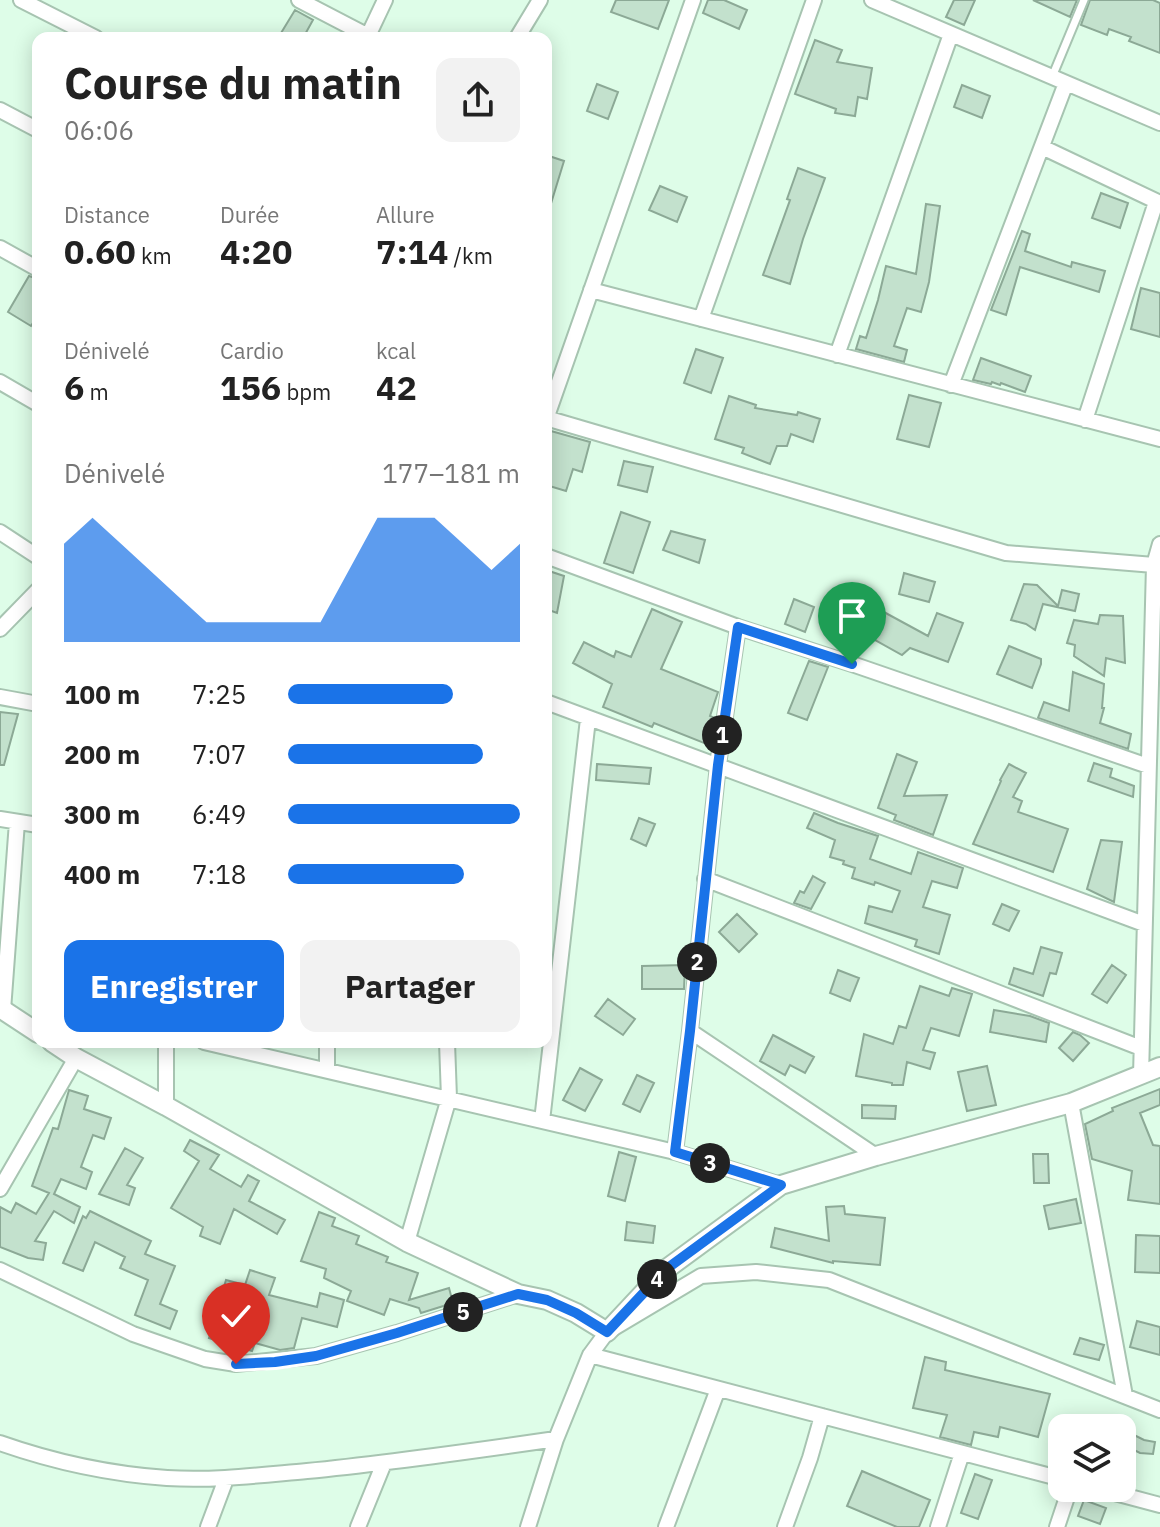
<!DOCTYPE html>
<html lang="fr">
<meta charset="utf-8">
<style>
:root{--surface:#fff;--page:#f2f2f2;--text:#222;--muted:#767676;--accent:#1a73e8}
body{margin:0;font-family:"IBM Plex Sans",sans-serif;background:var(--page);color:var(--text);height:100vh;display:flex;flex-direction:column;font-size:30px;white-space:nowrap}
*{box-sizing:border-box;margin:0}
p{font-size:26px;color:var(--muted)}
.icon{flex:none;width:44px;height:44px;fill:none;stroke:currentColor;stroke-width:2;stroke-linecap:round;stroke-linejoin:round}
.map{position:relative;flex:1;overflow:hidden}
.drawer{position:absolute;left:32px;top:32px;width:520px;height:1016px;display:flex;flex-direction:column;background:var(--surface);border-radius:16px;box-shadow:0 4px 20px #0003}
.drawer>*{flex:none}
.tools{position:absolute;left:1048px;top:1414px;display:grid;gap:16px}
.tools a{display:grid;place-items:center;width:88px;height:88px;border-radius:16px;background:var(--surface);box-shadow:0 4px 20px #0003;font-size:40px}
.pin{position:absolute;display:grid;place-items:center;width:68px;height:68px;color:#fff;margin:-82px -34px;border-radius:50% 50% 50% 0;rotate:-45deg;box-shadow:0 0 8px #0007}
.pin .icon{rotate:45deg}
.km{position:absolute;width:40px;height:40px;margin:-20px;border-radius:50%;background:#222;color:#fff;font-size:22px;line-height:40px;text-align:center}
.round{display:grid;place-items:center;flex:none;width:84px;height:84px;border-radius:16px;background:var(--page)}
.summary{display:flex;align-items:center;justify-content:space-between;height:136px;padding:0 32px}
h1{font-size:44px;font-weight:700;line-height:60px}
.metrics{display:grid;grid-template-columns:repeat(3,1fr);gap:12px;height:136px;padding:8px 32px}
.metrics div{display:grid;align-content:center}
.metrics b{font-size:34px;font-weight:700}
.metrics small{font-size:22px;font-weight:400}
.metrics p{font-size:22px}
.chart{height:224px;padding:16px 32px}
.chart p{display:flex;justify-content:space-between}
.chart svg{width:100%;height:144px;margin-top:8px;fill:var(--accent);opacity:.7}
.primary-button{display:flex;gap:16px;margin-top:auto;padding:16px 32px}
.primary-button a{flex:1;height:92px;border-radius:16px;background:var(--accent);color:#fff;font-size:32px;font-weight:700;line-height:92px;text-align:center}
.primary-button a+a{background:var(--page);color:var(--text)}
ul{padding:0 32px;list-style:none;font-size:26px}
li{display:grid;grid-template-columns:128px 96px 1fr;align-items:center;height:60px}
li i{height:20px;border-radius:10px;background:var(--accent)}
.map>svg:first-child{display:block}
.building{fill:#c3e1cd;stroke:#8ca996;stroke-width:2}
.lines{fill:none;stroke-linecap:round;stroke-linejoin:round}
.service-casing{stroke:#a7c4b1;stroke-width:11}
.minor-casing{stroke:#a7c4b1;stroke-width:18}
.tertiary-casing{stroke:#a7c4b1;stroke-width:22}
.service{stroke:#fff;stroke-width:7}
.minor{stroke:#fff;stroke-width:14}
.tertiary{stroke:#fff;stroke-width:18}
.route-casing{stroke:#fff;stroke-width:16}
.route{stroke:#1a73e8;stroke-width:10}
</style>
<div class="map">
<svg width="1160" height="1527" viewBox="0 0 1160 1527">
<rect width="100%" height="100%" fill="#defde8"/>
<path class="building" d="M616,0h53l-11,29 -47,-17z
M708,0h16l23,10 -8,19 -36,-16z
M954,0h21l-11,25 -18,-8z
M1033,0h44l-7,17z
M1090,0h63l7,3v50l-31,-12 2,-4 -22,-8 -2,6 -26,-10z
M295,10l18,10 -10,18h-25z
M815,40l27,10 -5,12 35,6 -5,31 -9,-2 -3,19 -20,-3 1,-4 -41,-15z
M597,84l21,8 -10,27 -21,-8z
M962,85l28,11 -8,22 -28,-11z
M546,155l18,6 -15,49h-3z
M798,168l27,10 -22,61 -13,45 -27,-9 27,-75 -3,-1z
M660,186l27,11 -10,25 -28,-12z
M1101,193l27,10 -8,25 -28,-10z
M926,204l14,2 -11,76 -8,30 -14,-4 -13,38 13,4 -3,12 -48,-13 4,-13 6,2 12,-38 8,-34 30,8z
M1022,231l8,3 -5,17 46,16 1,-5 33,9 -6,21 -79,-25 -14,48 -15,-5z
M29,276l9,3v36l-7,11 -23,-14z
M1141,288l19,5v44l-29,-8z
M696,349l27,9 -12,35 -27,-10z
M981,358l50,18 -6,16 -24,-9 -1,2 -8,-3 -1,2 -18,-4z
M909,395l32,8 -12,44 -32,-8z
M729,396l27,9 -1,3 42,7 1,-3 22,7 -7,23 -22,-8 -4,12h-10l-7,18 -28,-11 2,-5 -29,-9z
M551,431l39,11 -8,30 -9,-3 -7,22 -20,-6v-39z
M624,461l29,6 -6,25 -29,-7z
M621,512l29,10 -17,51 -29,-10z
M671,531l34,9 -6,23 -36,-13z
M546,570l18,6 -7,37 -11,-4z
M904,573l31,9 -6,20 -30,-8z
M1024,584l13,1 21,21 4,-16 17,4 -4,17 -32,-7 -8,26 -9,-6 -15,-4z
M794,599l20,8 -9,25 -20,-8z
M652,609l30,13 -21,47 57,23 -8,24 5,2 -6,27 -55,-22 -2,4 -49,-20 9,-23 -39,-21 11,-21 30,15 2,-6 15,6z
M882,611l46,25 9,-23 26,10 -15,39 -38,-14 -8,7 -34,-19z
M1100,615l23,1 2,47 -19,-5 -2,18 -30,-20 1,-11 -8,-2 7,-23 24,4z
M1009,646l32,13v5l-9,24 -35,-14z
M809,661l19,6 -21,53 -19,-7z
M1073,672l31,12 -2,24h2l-4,15 31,11 -3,15 -90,-31 6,-16 25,9z
M0,712l18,2 -14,51h-4z
M897,754l20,8 -13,34 43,-1 -14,40 -39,-15 2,-5 -18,-7z
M1094,763l18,6 -2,8 24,9 -1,11 -45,-16z
M597,764l54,4 -2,16 -53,-4z
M1009,764l17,9 -13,24 9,4 -4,11 50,17 -15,43 -80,-28 28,-63 -1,-1z
M814,813l24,10 40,13 -8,23 41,15 7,-22 45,16 -6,20 -25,-7 -9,26 27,8 -11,39 -24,-8 2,-6 -52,-17 4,-17 23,6 8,-21 -25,-9 -1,3 -22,-7 3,-10 -12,-4 1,-3 -14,-4 5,-17 -28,-12z
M639,818l16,6 -9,22 -15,-7z
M1101,840l21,2 -8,60 -27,-13z
M813,876l12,7 -14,26 -17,-6 6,-12 4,2z
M1002,904l17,7 -10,20 -16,-7z
M737,914l20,20 -18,18 -20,-20z
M1041,947l21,6 -6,21 -6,-1 -7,23 -34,-12 5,-16 19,6z
M685,965l-1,24h-42v-23z
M1112,965l14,10 -19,28 -15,-9z
M838,970l21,8 -9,23 -20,-8z
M920,986l29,10 3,-8 20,6 -13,42 -28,-8 -8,22 12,3 -5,16 -23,-7 -4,23h-11v-2l-36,-7 8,-42 29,10 6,-18 7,2z
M608,999l27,20 -12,16 -28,-19z
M994,1010l36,6 19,7 -3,19 -56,-10z
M1073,1032l7,3 9,8 -16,18 -14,-13z
M773,1035l41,22 -9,16 -15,-8 -5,10 -25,-14z
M987,1066l9,39 -29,6 -9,-39z
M580,1068l22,12 -17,31 -22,-11z
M637,1075l17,8 -14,29 -17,-8z
M1160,1089v16l-20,8 13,32 7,1v58l-32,-4 4,-29 -40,-12 -7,-35 28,-13 -1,-3z
M69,1090l19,6 -4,13 27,9 -7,21 -11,-4 -12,32 11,5 -6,17 -25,-10 -7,15 26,13 -6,16 -20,-12 -19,30 11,2 -3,17 -15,-2 -28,-11v-40l11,6 5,-10 20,11 13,-21 -17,-7 21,-58 5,1z
M862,1105l34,1 -1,13 -33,-1z
M190,1140l29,15 -9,14 31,18 7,-12 11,6 -10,20 36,19 -8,14 -43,-25 -14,35 -20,-8 3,-9 -32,-19 28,-47 -15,-10z
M125,1148l18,10 -16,27 8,3 -6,17 -30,-11z
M619,1152l17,5 -11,44 -17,-5z
M1033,1154h15l1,29h-15z
M1076,1199l5,24 -32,6 -5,-23z
M844,1206l1,8 40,4 -5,47 -47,-4v2l-62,-16 4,-19 54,13 -3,-34z
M90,1211l61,30 -6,13 30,12 -15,38 17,7 -7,18 -35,-14 13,-35 -28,-12 5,-11 -30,-15 -12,29 -20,-8 20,-47 3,2z
M319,1212l16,6 -3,8 27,10 -3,8 32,13 -2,5 32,11 -9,27 40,-12 4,15 -32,10 -2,-5 -29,-9 -6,16 -37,-14 4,-10 -27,-13 2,-9 -25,-8z
M627,1222l28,4 -2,17 -28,-3z
M1136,1235l24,1v37l-25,-1z
M250,1270l25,8 -6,17 48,12 3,-14 24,7 -7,27 -35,-9 -8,30 -14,2 -25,-7 -3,8 -43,-13 17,-58 19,5z
M1137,1321l23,6v28l-30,-8z
M1080,1338l24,7 -5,15 -25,-6z
M925,1357l21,5 -1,8 105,24 -12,43 -38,-10 -2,10 -24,-5 -3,13 -31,-8 7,-22 -34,-7z
M1122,1429l22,11 11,2 -2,12 -13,-1 -18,-9z
M862,1471l68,29 -11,27h-22l-50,-21z
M975,1474l17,6 -14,39 -17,-6z
M1084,1500l22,8 -6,16 -22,-8z"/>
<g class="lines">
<defs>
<path id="service" d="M1052,77l32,-77"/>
<path id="minor" d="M21,0l75,38
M299,0l73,38
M872,0l288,123
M368,36l17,-36
M517,38l23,-38
M0,110l38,20
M1042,147l118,56
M0,248l38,21
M591,290l569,149
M701,319l113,-319
M837,355l114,-321
M0,382l38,22
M951,385l115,-302
M546,418l460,135 148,12
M546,419l147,-419
M1085,420l71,-218
M0,532l38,25
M546,556l192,71 114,37 296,102
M0,629l38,-39
M0,697l38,7
M546,702l598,222
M0,819l38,6
M705,879l436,169
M3,1010l14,-188
M690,1031l186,125
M166,1042v64
M204,1042l471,110 106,33
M327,1042v28
M1141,1076l13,-511 6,-21
M1071,1103l54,293
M542,1121l46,-402
M675,1152l15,-121 28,-266 20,-138
M0,1189l76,-131
M407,1242l42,-144 -2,-56
M0,1270l133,64 72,25 31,5 80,-8 81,-23 121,-39
M590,1355l472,124
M0,1443c54,19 110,31 167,35 47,3 94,-3 140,-7 83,-8 166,-20 249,-32
M1096,1488l64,17
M208,1527l18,-48
M358,1527l26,-64
M528,1527l28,-88 34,-84 17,-23 94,-56 55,-4 73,8 331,130
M666,1527l52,-138
M785,1527l25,-69 12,-42
M938,1527l24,-74
M1057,1527l13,-39"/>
<path id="tertiary" d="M0,1008l38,25
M52,1042l24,16 90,48 241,136 111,52 29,6 29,13 31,19 58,-62 116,-85 95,-29 195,-53 89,-36"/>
</defs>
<use href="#service" class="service-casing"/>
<use href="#minor" class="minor-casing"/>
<use href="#tertiary" class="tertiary-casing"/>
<use href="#service" class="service"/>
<use href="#minor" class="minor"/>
<use href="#tertiary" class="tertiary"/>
</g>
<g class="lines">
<defs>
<path id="route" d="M236,1364l39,-2 41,-6 81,-23 121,-39 29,6 29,13 31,19 58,-62 116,-85 -106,-33 15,-121 28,-266 20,-138 114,37"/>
</defs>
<use href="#route" class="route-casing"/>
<use href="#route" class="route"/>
</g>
</svg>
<div class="tools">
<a><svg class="icon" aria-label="layers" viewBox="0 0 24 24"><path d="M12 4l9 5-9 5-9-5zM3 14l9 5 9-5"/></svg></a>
</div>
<div class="pin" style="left:852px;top:664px;background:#1e9e55"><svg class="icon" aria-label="arrive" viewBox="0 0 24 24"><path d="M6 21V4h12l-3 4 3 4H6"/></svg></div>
<div class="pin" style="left:236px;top:1364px;background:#d93025"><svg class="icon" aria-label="check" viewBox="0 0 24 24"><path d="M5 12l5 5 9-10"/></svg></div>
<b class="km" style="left:722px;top:735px">1</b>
<b class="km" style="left:697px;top:962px">2</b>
<b class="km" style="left:710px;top:1163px">3</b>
<b class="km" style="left:657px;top:1279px">4</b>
<b class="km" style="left:463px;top:1312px">5</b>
<section class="drawer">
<div class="summary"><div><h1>Course du matin</h1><p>06:06</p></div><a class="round"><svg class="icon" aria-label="share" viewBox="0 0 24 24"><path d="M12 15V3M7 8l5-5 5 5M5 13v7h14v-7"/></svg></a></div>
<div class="metrics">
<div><p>Distance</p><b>0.60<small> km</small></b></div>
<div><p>Durée</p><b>4:20</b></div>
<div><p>Allure</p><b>7:14<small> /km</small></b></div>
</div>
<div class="metrics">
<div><p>Dénivelé</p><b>6<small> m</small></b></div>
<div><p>Cardio</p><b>156<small> bpm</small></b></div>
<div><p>kcal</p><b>42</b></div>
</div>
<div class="chart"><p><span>Dénivelé</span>177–181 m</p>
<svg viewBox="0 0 160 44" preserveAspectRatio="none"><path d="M0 44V14L10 6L20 14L30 22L40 30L50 38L60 38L70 38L80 38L90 38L100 22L110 6L120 6L130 6L140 14L150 22L160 14V44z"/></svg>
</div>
<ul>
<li><b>100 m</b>7:25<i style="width:71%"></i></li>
<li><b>200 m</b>7:07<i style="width:84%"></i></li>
<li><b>300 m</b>6:49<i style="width:100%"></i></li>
<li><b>400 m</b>7:18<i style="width:76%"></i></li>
</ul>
<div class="primary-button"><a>Enregistrer</a><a>Partager</a></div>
</section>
</div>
